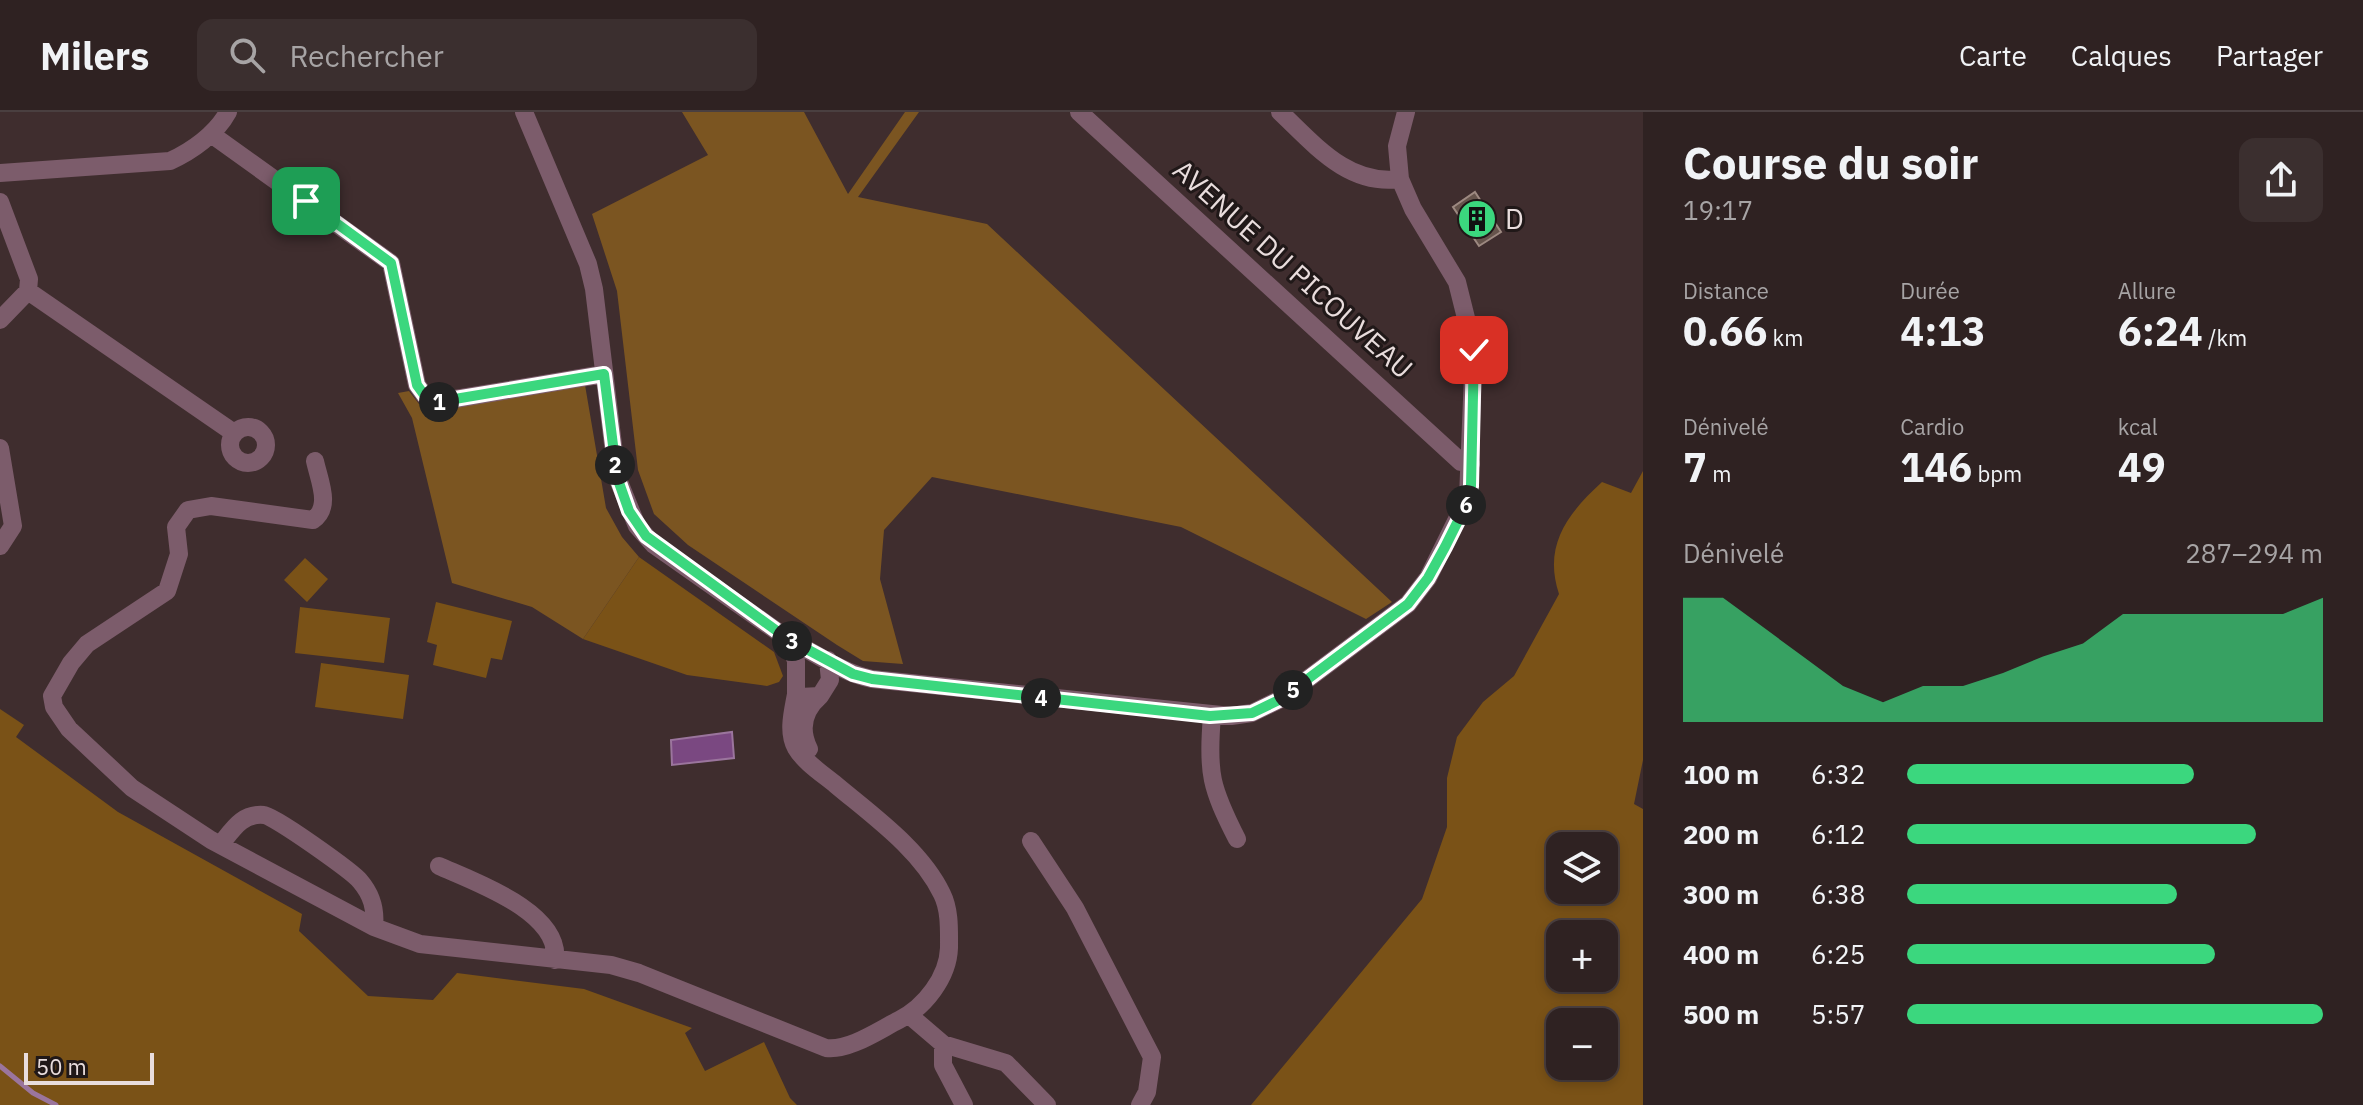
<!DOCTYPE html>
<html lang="fr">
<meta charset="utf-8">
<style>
:root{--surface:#2f2222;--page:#3b2f2f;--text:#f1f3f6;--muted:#a7a4a5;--line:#4a3f40;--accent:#3bd77e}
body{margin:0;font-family:"IBM Plex Sans",sans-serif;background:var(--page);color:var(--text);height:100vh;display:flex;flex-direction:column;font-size:30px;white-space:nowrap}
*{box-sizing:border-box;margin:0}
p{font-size:26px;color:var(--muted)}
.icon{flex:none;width:44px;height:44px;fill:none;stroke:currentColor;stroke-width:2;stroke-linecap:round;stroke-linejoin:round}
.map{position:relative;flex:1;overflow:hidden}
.drawer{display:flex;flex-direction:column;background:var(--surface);width:720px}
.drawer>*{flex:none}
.tools{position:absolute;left:1546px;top:720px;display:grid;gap:16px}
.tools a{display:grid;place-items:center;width:72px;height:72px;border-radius:16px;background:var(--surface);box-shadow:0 4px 12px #0003,0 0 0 2px var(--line);font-size:40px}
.scale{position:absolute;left:24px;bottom:20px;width:130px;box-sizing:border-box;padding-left:8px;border:4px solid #e9dddd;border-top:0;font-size:22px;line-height:28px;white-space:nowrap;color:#e9dddd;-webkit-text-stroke:6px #201818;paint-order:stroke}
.pin{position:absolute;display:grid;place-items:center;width:68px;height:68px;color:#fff;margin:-34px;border-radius:16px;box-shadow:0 4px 12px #0006}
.km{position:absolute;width:40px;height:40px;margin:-20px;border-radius:50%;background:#222;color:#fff;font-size:22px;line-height:40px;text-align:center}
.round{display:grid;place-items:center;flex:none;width:84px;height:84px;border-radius:16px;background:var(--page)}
.summary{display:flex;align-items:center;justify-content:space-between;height:136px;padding:0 40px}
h1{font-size:44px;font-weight:700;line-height:60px}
.figures{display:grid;grid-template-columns:repeat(3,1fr);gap:12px;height:136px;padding:8px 40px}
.figures div{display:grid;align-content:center}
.figures b{font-size:40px;font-weight:700}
.figures small{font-size:22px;font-weight:400}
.figures p{font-size:22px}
.chart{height:224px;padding:16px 40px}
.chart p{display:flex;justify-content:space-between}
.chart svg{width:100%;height:144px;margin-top:8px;fill:var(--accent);opacity:.7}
ul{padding:0 40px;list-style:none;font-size:26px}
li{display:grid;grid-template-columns:128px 96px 1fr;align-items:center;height:60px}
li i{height:20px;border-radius:10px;background:var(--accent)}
header{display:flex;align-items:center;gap:48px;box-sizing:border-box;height:112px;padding:0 40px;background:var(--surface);border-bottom:2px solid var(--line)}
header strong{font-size:38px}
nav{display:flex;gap:44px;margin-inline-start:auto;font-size:28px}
.search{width:560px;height:72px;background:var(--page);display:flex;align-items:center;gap:20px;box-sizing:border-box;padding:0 28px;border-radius:16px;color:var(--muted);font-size:30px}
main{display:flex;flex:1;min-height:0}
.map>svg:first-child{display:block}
.green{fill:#7a5217;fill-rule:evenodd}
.forest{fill:#7b5521}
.water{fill:#7a4881;stroke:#9b759d;stroke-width:2}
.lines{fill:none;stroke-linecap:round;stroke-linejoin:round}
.stream{stroke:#9b759d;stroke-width:5}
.building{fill:#66544c;stroke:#9d8981;stroke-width:2}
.street{stroke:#7c5c6b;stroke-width:18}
.route-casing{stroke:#fff;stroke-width:16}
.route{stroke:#3bd77e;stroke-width:10}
.labels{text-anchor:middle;stroke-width:6;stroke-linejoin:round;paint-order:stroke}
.poi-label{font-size:28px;fill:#e9dddd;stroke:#201818;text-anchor:start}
.street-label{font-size:28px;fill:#e9dddd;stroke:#201818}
</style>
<header>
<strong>Milers</strong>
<div class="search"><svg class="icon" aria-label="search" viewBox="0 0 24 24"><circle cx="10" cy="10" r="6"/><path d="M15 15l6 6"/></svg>Rechercher</div>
<nav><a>Carte</a><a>Calques</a><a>Partager</a></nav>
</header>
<main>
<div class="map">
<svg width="1643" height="993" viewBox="0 0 1643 993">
<rect width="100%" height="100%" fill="#3f2d2e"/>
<path class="green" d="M1643,359v289l-9,44 9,5v296h-392l171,-206 25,-72v-49l10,-41 26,-35 31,-26 45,-82c-16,-48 8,-80 43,-112l29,11zM1560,734h44v44h-44zM1560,822h44v44h-44zM1560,910h44v44h-44z
M639,445l135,95 9,24 -4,6 -12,4 -80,-11 -104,-36z
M305,446l23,21 -21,23 -23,-22z
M436,490l76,19 -10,39 -11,-2 -5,20 -53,-13 4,-20 -10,-3z
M300,495l90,11 -6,45 -89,-10z
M321,551l88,12 -6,44 -88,-12z
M0,597l24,16 -8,12 102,75 184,102 -3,17 69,65 65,4 24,-27 127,16 108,39 -7,5 20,38 59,-29 26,56 7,7h-797z"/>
<path class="forest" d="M682,0h122l44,82 57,-82h14l-61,85 129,27 405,378 -26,17 -185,-92 -249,-50 -48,53 -4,49 23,85 -40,-3 -26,-16 -149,-100 -34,-31 -16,-44 -21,-179 -25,-77 116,-59z
M585,273l21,123 16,29 17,20 -56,82 -51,-32 -80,-24 -40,-165 -14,-25 11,-2 10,13 22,5z"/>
<path class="water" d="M732,620l2,26 -62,7 -1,-25z"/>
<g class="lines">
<path class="stream" d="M0,954l33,27 23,12"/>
</g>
<path class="building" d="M1475,80l26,40 -22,14 -26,-39z"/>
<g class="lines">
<path class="street" d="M524,0l64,152 6,25 23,188 20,49 17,19 134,94
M1079,0l382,350 10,2
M1280,0c35,33 68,74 120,67
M211,22l180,129 26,122 8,11 12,6 167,-28
M0,61l170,-12c22,-10 46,-27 58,-49
M0,90l29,77 -1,12 -28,29
M28,179l206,142
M230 333a18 18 0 1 1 36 0a18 18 0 1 1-36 0Z
M0,336l13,78 -13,20
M315,349c4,19 17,46 -2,59l-102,-14 -23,4 -12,17 3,27 -12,37 -80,53 -16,19 -19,33 2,11 15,22 63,59 79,52 163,87 46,17 191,21 28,8 187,75c23,3 53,-18 73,-28 26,-13 49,-43 50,-72 0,-18 1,-38 -7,-54 -21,-44 -69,-78 -106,-109 -12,-10 -32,-23 -40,-37 -9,-16 -3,-37 0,-54
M828,548l2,20 -10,16 -20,1 -4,-3v-33l-8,-22c27,14 54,34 84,40l359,37 21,-3 29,-14 127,-95 20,-26 40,-81 6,-147 -17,-68 -44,-73 -13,-30 -3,-33 9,-34
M1212,604c-5,57 -1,72 25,123
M809,637c-10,-20 -5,-39 11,-53
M1031,729l44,67 77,149 -5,35 -7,13
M221,732c12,-15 21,-31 43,-29 9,0 89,57 96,66 12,14 16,28 14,46
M439,754c36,16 122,46 116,94
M909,903l34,29 63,19 41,42
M943,932v21l21,40"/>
</g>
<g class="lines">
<defs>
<path id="route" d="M306,89l85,62 26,122 8,11 12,6 167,-28 13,103 12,34 17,25 142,103 65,35 19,5 338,37 42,-3 29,-14 127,-95 20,-26 17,-31 20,-40 6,-21 3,-136"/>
</defs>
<use href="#route" class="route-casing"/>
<use href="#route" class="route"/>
</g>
<defs>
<symbol id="building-disc" viewBox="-11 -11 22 22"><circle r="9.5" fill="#3bd77e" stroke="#201818"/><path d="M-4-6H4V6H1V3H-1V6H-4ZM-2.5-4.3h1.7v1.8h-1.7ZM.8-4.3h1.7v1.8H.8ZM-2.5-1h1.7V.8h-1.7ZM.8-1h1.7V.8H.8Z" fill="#111"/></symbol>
</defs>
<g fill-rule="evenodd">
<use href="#building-disc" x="1455" y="85" width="44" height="44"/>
</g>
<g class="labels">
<g class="poi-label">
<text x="1505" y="117">D</text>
</g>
<g class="street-label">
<text transform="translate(1293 157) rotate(42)" y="10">AVENUE DU PICOUVEAU</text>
</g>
</g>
</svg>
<div class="tools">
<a><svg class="icon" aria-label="layers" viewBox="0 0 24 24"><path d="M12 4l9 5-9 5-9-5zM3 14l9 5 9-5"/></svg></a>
<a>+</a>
<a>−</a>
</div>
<div class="scale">50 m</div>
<div class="pin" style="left:306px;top:89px;background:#1e9e55"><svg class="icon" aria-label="arrive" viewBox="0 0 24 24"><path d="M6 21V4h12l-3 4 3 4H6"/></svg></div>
<div class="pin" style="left:1474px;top:238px;background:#d93025"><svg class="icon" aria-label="check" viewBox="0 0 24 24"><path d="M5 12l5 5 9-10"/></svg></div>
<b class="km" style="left:439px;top:290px">1</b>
<b class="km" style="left:615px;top:353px">2</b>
<b class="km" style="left:792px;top:529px">3</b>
<b class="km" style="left:1041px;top:586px">4</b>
<b class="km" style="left:1293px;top:578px">5</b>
<b class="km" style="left:1466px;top:393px">6</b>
</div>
<section class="drawer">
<div class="summary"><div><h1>Course du soir</h1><p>19:17</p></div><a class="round"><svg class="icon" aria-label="share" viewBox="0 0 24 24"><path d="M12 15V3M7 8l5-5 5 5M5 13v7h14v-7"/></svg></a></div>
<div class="figures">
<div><p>Distance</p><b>0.66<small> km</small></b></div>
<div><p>Durée</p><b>4:13</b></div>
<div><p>Allure</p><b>6:24<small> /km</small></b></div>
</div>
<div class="figures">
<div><p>Dénivelé</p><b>7<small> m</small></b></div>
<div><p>Cardio</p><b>146<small> bpm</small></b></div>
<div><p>kcal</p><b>49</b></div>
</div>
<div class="chart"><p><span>Dénivelé</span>287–294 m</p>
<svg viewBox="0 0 160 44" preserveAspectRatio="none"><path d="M0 44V6L10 6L20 15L30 24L40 33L50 38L60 33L70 33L80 29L90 24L100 20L110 11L120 11L130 11L140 11L150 11L160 6V44z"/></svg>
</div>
<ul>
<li><b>100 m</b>6:32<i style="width:69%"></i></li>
<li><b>200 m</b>6:12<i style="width:84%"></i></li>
<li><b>300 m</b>6:38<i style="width:65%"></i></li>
<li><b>400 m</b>6:25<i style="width:74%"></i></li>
<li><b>500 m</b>5:57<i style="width:100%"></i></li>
</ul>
</section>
</main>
